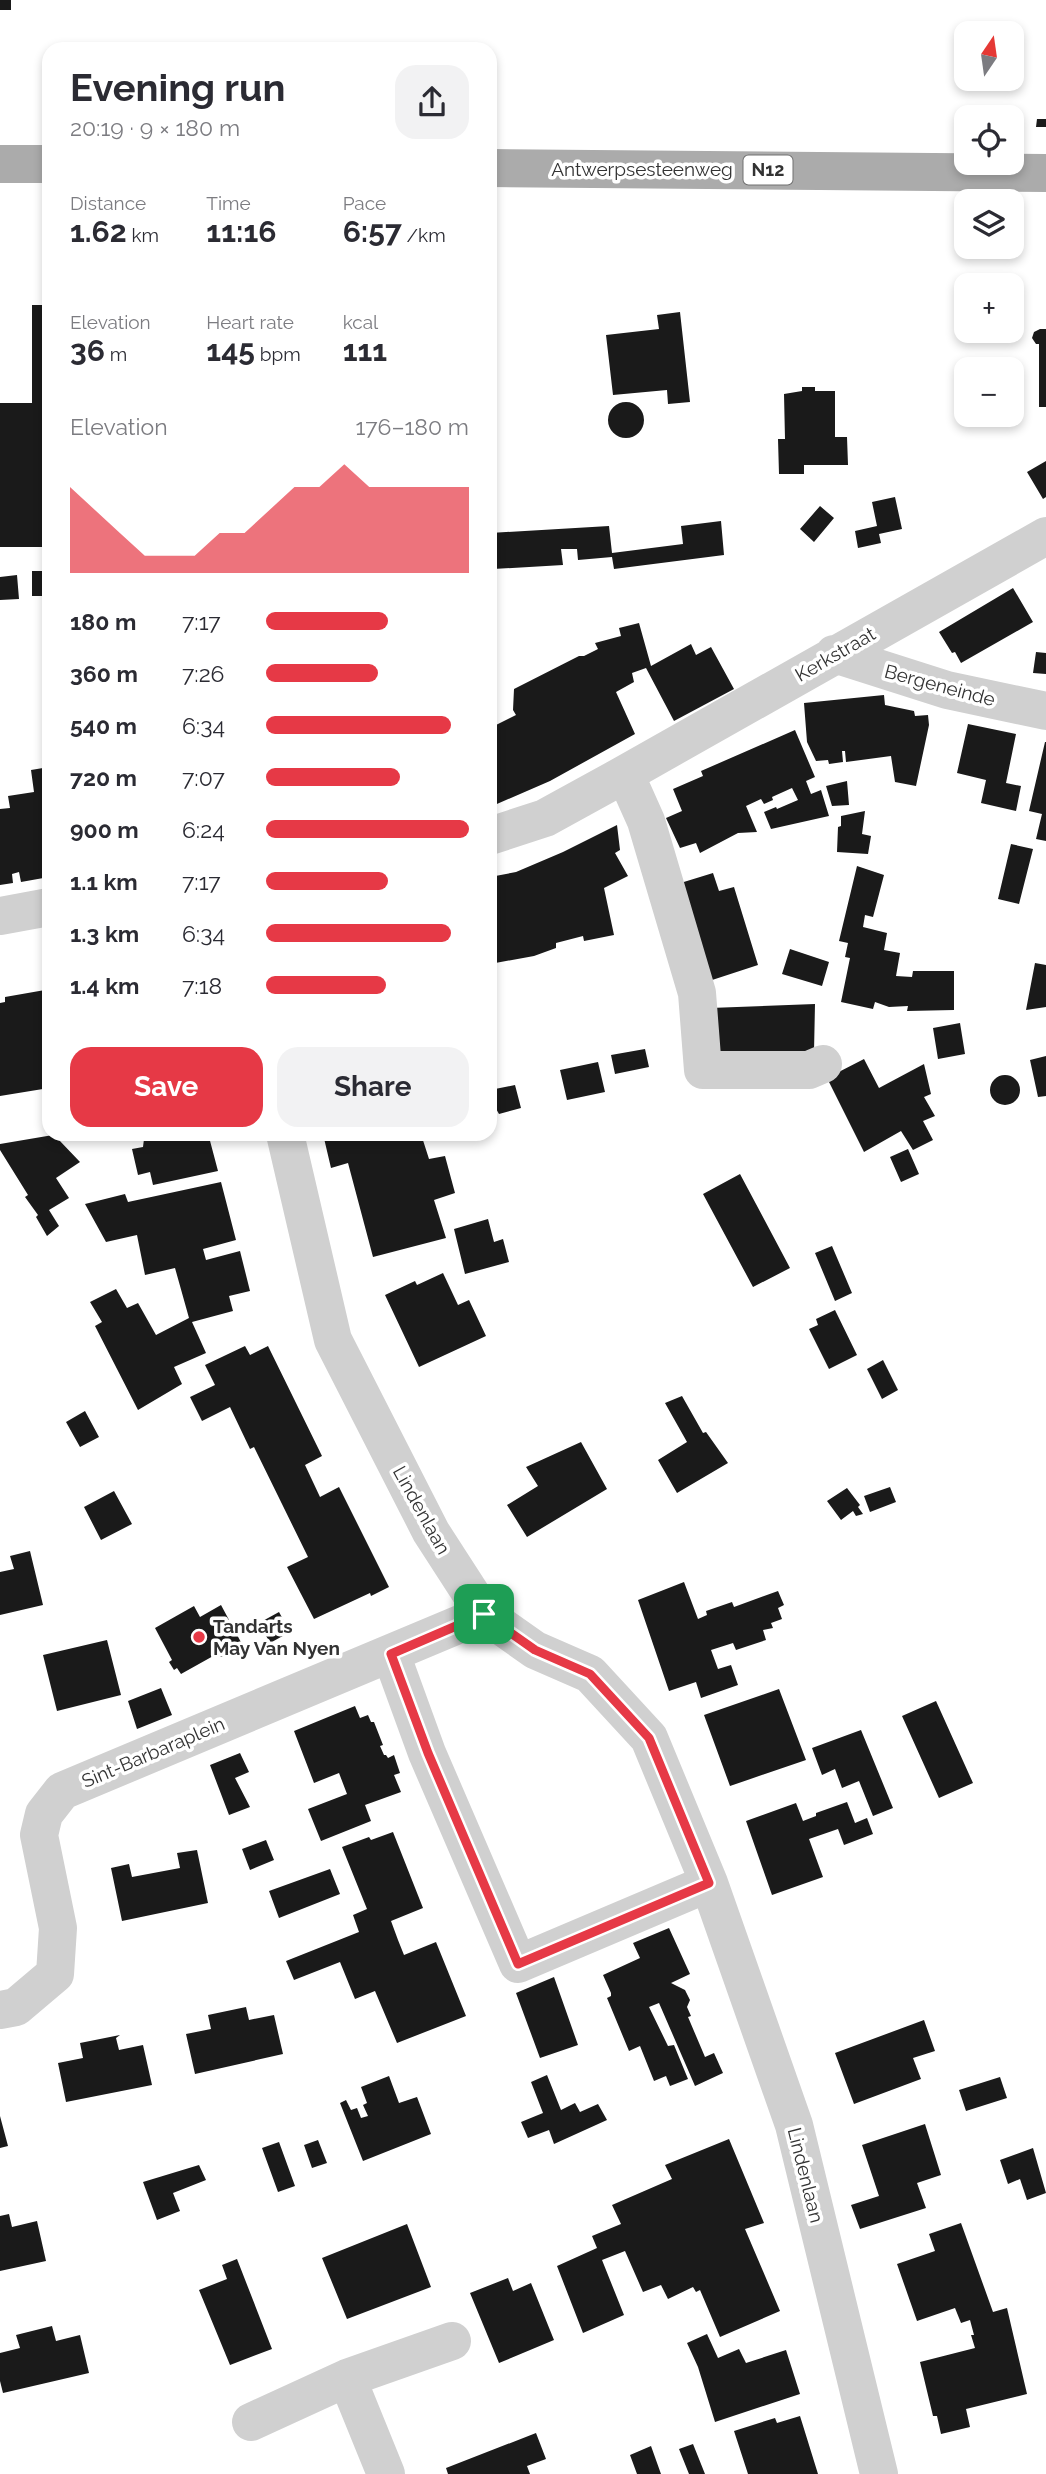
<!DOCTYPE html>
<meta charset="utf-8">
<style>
:root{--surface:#fff;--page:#f2f2f3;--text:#2b2b33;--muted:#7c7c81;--accent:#e63946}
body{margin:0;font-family:Raleway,sans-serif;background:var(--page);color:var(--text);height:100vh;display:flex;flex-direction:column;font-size:26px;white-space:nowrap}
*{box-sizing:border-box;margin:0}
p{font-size:23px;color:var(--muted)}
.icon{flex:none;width:38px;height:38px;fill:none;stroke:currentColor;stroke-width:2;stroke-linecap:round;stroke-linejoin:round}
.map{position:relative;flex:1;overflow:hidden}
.side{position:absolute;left:42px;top:42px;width:455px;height:1099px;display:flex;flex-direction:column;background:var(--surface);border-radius:21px;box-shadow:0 4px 10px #0003}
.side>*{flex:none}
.needle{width:46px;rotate:13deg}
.fabs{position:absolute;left:954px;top:21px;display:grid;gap:14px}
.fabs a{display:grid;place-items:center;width:70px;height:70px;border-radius:14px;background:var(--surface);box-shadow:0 4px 10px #0003;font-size:35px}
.pin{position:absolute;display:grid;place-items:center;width:60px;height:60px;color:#fff;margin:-30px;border-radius:14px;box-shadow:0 4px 10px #0006}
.round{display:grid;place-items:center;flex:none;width:74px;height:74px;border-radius:21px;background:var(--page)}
.head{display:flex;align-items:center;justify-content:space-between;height:119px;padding:0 28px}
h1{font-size:38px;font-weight:700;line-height:52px}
.metrics{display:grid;grid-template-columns:repeat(3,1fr);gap:10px;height:119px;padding:7px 28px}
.metrics div{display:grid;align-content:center}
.metrics b{font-size:30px;font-weight:700}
.metrics small{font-size:19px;font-weight:400}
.metrics p{font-size:19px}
.chart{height:196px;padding:14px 28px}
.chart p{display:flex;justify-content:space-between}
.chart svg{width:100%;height:126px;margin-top:7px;fill:var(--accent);opacity:.7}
.button{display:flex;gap:14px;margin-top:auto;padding:14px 28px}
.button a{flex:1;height:80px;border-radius:21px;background:var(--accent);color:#fff;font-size:28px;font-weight:700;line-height:80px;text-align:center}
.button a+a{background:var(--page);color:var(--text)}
ul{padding:0 28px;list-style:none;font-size:23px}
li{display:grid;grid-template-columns:112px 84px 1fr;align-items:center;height:52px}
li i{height:18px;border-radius:9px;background:var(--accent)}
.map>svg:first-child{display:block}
.building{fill:#1a1a1a}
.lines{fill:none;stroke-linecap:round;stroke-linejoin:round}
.minor{stroke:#d0d0d0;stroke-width:38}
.primary{stroke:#ababab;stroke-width:38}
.route-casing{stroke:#fff;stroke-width:14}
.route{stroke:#e63946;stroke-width:9}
.poi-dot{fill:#e63946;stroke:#fff;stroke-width:2.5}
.labels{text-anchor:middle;stroke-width:7;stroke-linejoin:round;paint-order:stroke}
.shield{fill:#fff;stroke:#707070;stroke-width:2}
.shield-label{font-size:18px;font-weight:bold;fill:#333}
.street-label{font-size:19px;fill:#333;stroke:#fff}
.poi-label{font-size:19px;font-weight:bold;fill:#333;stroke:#fff;text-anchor:start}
</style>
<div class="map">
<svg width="1046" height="2474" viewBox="0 0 1046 2474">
<rect width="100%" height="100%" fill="#fff"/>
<path class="building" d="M0,0h11v10h-11z
M1037,119h9v8h-10z
M32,305h17v242h-49v-144h32z
M680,312l10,90 -22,2 -1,-14 -54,5 -7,-60 53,-6 -2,-14z
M1040,329h6v78h-7v-63h-3l-4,-6 2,-6z
M802,387h13v4h20v46h12l1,28h-44v9h-25l-1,-35h7l-1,-45 18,-3z
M608 420a18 18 0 1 1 36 0a18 18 0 1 1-36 0Z
M1046,461v36l-3,2 -16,-27z
M895,497l7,32 -23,5 2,9 -23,5 -3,-17 22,-5 -5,-24z
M820,506l14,12 -20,24 -14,-13z
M721,521l3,34 -110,14 -2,-12 -34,3 -1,-11h-16l2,16 -70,4 1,-6h-4v-30l119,-7 3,27 71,-9 -2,-18z
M32,571h17v25h-17z
M17,575l2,24 -19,1v-23z
M1013,588l20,34 -72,41 -6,-11 -3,1 -13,-21z
M639,623l12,43 40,-22 5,11 15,-8 23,42 -60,32 -28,-53 -14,5 2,9 -18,10 19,42 -85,47 -60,26v-69l4,-12 22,-11 -3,-5 1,-21 65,-33h5l14,-7 -3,-6 26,-7 -2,-8z
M1036,652l10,1v21l-13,-1z
M884,695l1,10 29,6 1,5 13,-1 1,10 -13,61 -21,-4 -4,-26 -45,6 -1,-11h-3l1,11 -14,2 -1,-4 -12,1 -9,-19 -3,-39z
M968,724l48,10 -10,49 15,3 -5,25 -35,-8 5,-23 -29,-7z
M795,730l20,47 -9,4 5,13 10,-4 8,26 -58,13 -7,-17 12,-5 1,2 21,-9 -6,-12 -20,9 1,3 -9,4 -3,-5 -15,7 11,26 -19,1 -38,20 -4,-10 -16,5 -14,-30 16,-7 -9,-22 30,-13 -2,-5z
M1045,742h1v99l-10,-2 6,-25 -13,-3z
M49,767v110l-28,5 -2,-10 -7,2 1,9 -13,2v-76l10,-1 -2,-12 26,-4 -3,-22z
M847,781l2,24 -17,1 -6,-20z
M865,811l-3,23 9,2 -3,18 -31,-2 1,-25 3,-1v-10z
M617,825l3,25 -5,3 13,23 -24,12 10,47 -30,6 -1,-5 -27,7v5l-22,8 -44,8v-87l26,-5 47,-20z
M1011,844l22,5 -14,55 -21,-5z
M857,866l27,9 -11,42 -8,-2 -2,12 24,6 -3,17 16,3 -4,23 16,1 1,-6h41v39l-47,1 1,-5 -19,1 -14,-5 -2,7 -32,-7 9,-44 -5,-1 3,-14 -9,-2z
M713,873l6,18 15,-4 24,78 -52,17 -32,-97z
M790,949l39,13 -7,24 -40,-12z
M1035,963l11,2v42l-20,3z
M45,990l1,6h3v92l-49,8v-93l5,-1v-5z
M815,1004l-1,48 -101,4 -3,-48z
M960,1023l5,31 -27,5 -5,-31z
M645,1049l4,18 -34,7 -4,-19z
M1046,1056v40l-8,1 -8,-37z
M864,1059l15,29 45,-24 7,30 -7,3 11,19 -12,5 10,19 -20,10 -12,-19 -37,21 -37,-74z
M598,1062l7,30 -38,8 -7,-30z
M990 1090a15 15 0 1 1 30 0a15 15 0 1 1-30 0Z
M515,1085l6,23 -22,6 -9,-16v-8z
M59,1134v6l21,22 -24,16 13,20 -20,12 10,16 -12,10 -11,-19 2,-2 -13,-18 3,-2 -28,-45v-6z
M151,1134h35l2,7 21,-4 9,34 -65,14 -3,-13 -12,3 -6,-26 11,-2 1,-8z
M323,1134h98l8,25 16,-3 10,37 -21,7 12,38 -73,19 -25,-94 -17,5z
M908,1149l11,25 -18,8 -11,-25z
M740,1174l50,94 -37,19 -50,-93z
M221,1182l15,58 -33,9 3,11 34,-9 10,40 -21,5 4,15 -41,11 14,31 -32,14 8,17 -44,26 -43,-84 7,-4 -12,-20 26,-13 11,19 11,-5 18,32 33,-17 -14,-50 -30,7 -8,-40 -31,7 -21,-38 40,-10 3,8z
M488,1219l6,23 9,-3 6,23 -44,12 -11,-45z
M832,1246l20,47 -17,8 -20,-48z
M443,1273l15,32 11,-5 17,36 -67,31 -34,-72 30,-14 2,4z
M835,1310l22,45 -28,14 -20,-40 9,-4 -2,-6z
M245,1346l5,9 18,-9 54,110 -17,9 15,32 19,-10 50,100 -18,9 -1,-3 -56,26 -27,-52 21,-10 -54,-110 -4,2 -20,-42 -28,14 -12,-24 25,-12 -10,-20z
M883,1360l15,30 -16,9 -15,-30z
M682,1396l21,37 3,-1 22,31 -51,30 -19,-33 29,-18 -22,-39z
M85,1411l14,26 -19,10 -14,-25z
M581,1442l26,47 -80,48 -20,-32 31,-19 -12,-19z
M890,1487l6,15 -26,10 -6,-16z
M847,1488l13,17 -2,2 5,7 -7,2 -3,-5 -12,9 -14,-19z
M114,1491l18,33 -31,16 -17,-33z
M30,1551l13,54 -43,10v-43l14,-3 -4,-13z
M684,1582l14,37 9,-4 -1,-4 26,-9 2,5 44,-16 6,14 -6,3 4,11 -11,4 2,5 -10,2 3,10 -30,10 -3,-7 -22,7 7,19 13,-4 7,20 -37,13 -5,-16 -27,9 -31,-91z
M221,1605l22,41 -20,11 -8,-2 -34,19 -4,-6 -3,2 -5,-8 3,-2 -17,-32 39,-22 6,11z
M279,1612l11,20 -20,11 -11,-20z
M107,1640l14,55 -64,16 -14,-56z
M161,1688l11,27 -35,14 -9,-28z
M779,1689l27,71 -76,26 -26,-71z
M936,1701l37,82 -34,15 -37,-82z
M355,1706l5,12 8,-3 3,7h3l9,23 -3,1 4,9h2l2,3 6,-3 6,18 -6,2 7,17 -36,13 6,16 -50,20 -13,-32 39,-15 -8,-21 -25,10 -20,-52z
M861,1730l32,78 -20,8 -14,-35 -17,7 -7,-19 -13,6 -10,-27z
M240,1753l9,19 -14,6 15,29 -21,8 -19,-50z
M847,1802l8,21 12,-5 6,16 -29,11 -6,-16 -29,10 14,38 -51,18 -26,-74 50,-18 7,18 13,-5v-3z
M393,1832l30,76 -32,13 7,19 6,15 32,-13 30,74 -69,27 -22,-52 -20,8 -15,-37 -46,18 -8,-19 73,-29 -6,-17 14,-6 -25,-62 27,-10 2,3z
M266,1840l8,20 -24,10 -8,-21z
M197,1850l11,53 -86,18 -11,-53 18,-4 3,13 48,-9 -3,-15z
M330,1869l10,25 -61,24 -10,-27z
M669,1928l21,46 -19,9 14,7 5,10 -3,7 4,9 -3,1 17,40 9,-4 9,20 -28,13 -36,-83 -10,4 19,39 6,-1 14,34 -18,7 -4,-10 -12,5 -14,-35 -11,5 -22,-53 4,-2v-3l-8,-18 37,-17 -7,-15z
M554,1977l24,68 -38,13 -24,-65z
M246,2007l3,13 25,-5 9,39 -88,20 -9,-40 25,-5 -3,-14z
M924,2020l11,31 -22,7 8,21 -67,25 -19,-51z
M120,2035l-4,3 3,12 24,-5 9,40 -86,17 -8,-39 25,-5 -3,-15z
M547,2075l14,35 14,-7 5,9 18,-8 9,16 -53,24 -5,-14 -21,8 -7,-16 22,-9 -12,-31z
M389,2076l10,27 18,-6 14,37 -68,27 -23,-58 6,-3 5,10 6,-2 4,10 7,-2 -5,-11 4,-2 -6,-16z
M1000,2077l7,21 -41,13 -7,-21z
M0,2116l8,30 -8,2z
M925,2124l16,51 -24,8 9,25 -66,21 -9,-24 28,-9 -17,-51z
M729,2139l35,84 -19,6 35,82 -60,26 -20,-47 -4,2 -3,-5 -25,12 -7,-14 -18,7 -18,-41 -23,9 22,55 -41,18 -26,-67 40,-18 -5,-12 29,-12 -9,-19 60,-26 -7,-14z
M318,2140l9,23 -15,5 -8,-23z
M279,2142l16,44 -17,6 -16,-44z
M1033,2148l13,45 -19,7 -7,-21 -12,5 -8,-24z
M199,2165l7,15 -33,13 7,18 -23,9 -14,-38z
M9,2214l3,13 25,-6 9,40 -46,10v-55z
M961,2223l32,89 14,-4 20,86 -61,15 4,18 -29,7 -4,-18h-4l-13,-54 55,-14 -4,-13h3l-4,-15 -9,3 -6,-15 -38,13 -20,-57 38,-13 -6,-17z
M407,2224l24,63 -84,32 -25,-61z
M237,2259l35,90 -42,16 -31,-75 28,-11 -5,-14z
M508,2278l5,13 18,-8 23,57 -55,23 -29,-70z
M52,2326l4,15 24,-6 9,38 -86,20 -3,-12v-28l20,-5 -4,-13z
M707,2334l11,24 21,-9 7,14 40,-13 14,44 -85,28 -17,-55 -11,-24z
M800,2416l18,58h-70l-14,-43 41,-13 2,5z
M536,2433l10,26 -19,7 3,8h-82l-2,-6z
M693,2444l12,30h-16l-10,-25z
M651,2446l10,28h-24l-7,-19z"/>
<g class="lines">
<path class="minor" d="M834,654l113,36 99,21
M625,774l21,47 51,172 6,77h106l14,-6
M490,836l55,-18 80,-44 421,-238
M0,916l49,-9
M285,1134l48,206 98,192 53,82 51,36 55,24 59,64 60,145 85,242 85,349
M391,1654l36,99 91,211 191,-81
M0,2010l16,-3 39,-33 3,-46 -19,-93 5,-21 18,-23 422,-177
M347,2378l39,96
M251,2422l96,-44 105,-37"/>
<path class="primary" d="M0,164h49
M490,168l556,5"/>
</g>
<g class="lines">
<defs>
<path id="route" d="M484,1614l51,36 55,24 59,64 60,145 -191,81 -90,-211 -37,-99z"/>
</defs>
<use href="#route" class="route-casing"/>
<use href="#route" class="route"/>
</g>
<circle class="poi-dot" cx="199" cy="1637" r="7"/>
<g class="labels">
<rect class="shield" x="743.5" y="155.5" width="49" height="29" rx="5"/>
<g class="shield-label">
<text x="768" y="176">N12</text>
</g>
<g class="street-label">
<text x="642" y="176">Antwerpsesteenweg</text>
<text transform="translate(835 654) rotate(-30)" y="7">Kerkstraat</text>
<text transform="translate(940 685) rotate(15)" y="7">Bergeneinde</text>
<text transform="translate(422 1510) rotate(61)" y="7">Lindenlaan</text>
<text transform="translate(153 1752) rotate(-23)" y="7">Sint-Barbaraplein</text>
<text transform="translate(806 2175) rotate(76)" y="7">Lindenlaan</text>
</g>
<g class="poi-label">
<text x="213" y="1633">Tandarts<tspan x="213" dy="22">May Van Nyen</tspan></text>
</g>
</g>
</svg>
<div class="fabs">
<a><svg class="needle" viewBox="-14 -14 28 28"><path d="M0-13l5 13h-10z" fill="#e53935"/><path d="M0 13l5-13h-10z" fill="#7c7c81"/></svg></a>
<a><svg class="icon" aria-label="locate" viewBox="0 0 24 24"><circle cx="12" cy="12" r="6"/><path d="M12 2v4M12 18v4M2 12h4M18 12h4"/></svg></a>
<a><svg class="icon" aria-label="layers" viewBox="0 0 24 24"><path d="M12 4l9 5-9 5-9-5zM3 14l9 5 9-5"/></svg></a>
<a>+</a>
<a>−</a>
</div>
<div class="pin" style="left:484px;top:1614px;background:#1e9e55"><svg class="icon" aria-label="arrive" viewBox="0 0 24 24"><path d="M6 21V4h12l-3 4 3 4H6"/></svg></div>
<section class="side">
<div class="head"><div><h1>Evening run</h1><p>20:19 · 9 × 180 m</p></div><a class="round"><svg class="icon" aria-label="share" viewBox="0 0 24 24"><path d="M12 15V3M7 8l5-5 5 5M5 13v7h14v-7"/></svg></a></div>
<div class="metrics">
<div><p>Distance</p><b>1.62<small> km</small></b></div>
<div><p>Time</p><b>11:16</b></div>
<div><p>Pace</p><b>6:57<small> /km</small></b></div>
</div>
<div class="metrics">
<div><p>Elevation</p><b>36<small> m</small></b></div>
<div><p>Heart rate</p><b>145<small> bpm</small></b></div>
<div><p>kcal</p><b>111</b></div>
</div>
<div class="chart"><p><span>Elevation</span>176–180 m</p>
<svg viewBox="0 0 160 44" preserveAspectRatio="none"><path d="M0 44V14L10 22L20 30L30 38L40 38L50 38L60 30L70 30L80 22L90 14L100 14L110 6L120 14L130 14L140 14L150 14L160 14V44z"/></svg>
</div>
<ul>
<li><b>180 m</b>7:17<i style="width:60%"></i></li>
<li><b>360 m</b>7:26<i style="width:55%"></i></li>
<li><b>540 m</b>6:34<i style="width:91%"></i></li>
<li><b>720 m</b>7:07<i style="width:66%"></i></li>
<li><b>900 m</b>6:24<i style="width:100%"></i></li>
<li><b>1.1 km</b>7:17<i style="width:60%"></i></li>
<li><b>1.3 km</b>6:34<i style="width:91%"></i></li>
<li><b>1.4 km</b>7:18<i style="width:59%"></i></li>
</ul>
<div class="button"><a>Save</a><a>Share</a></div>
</section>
</div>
